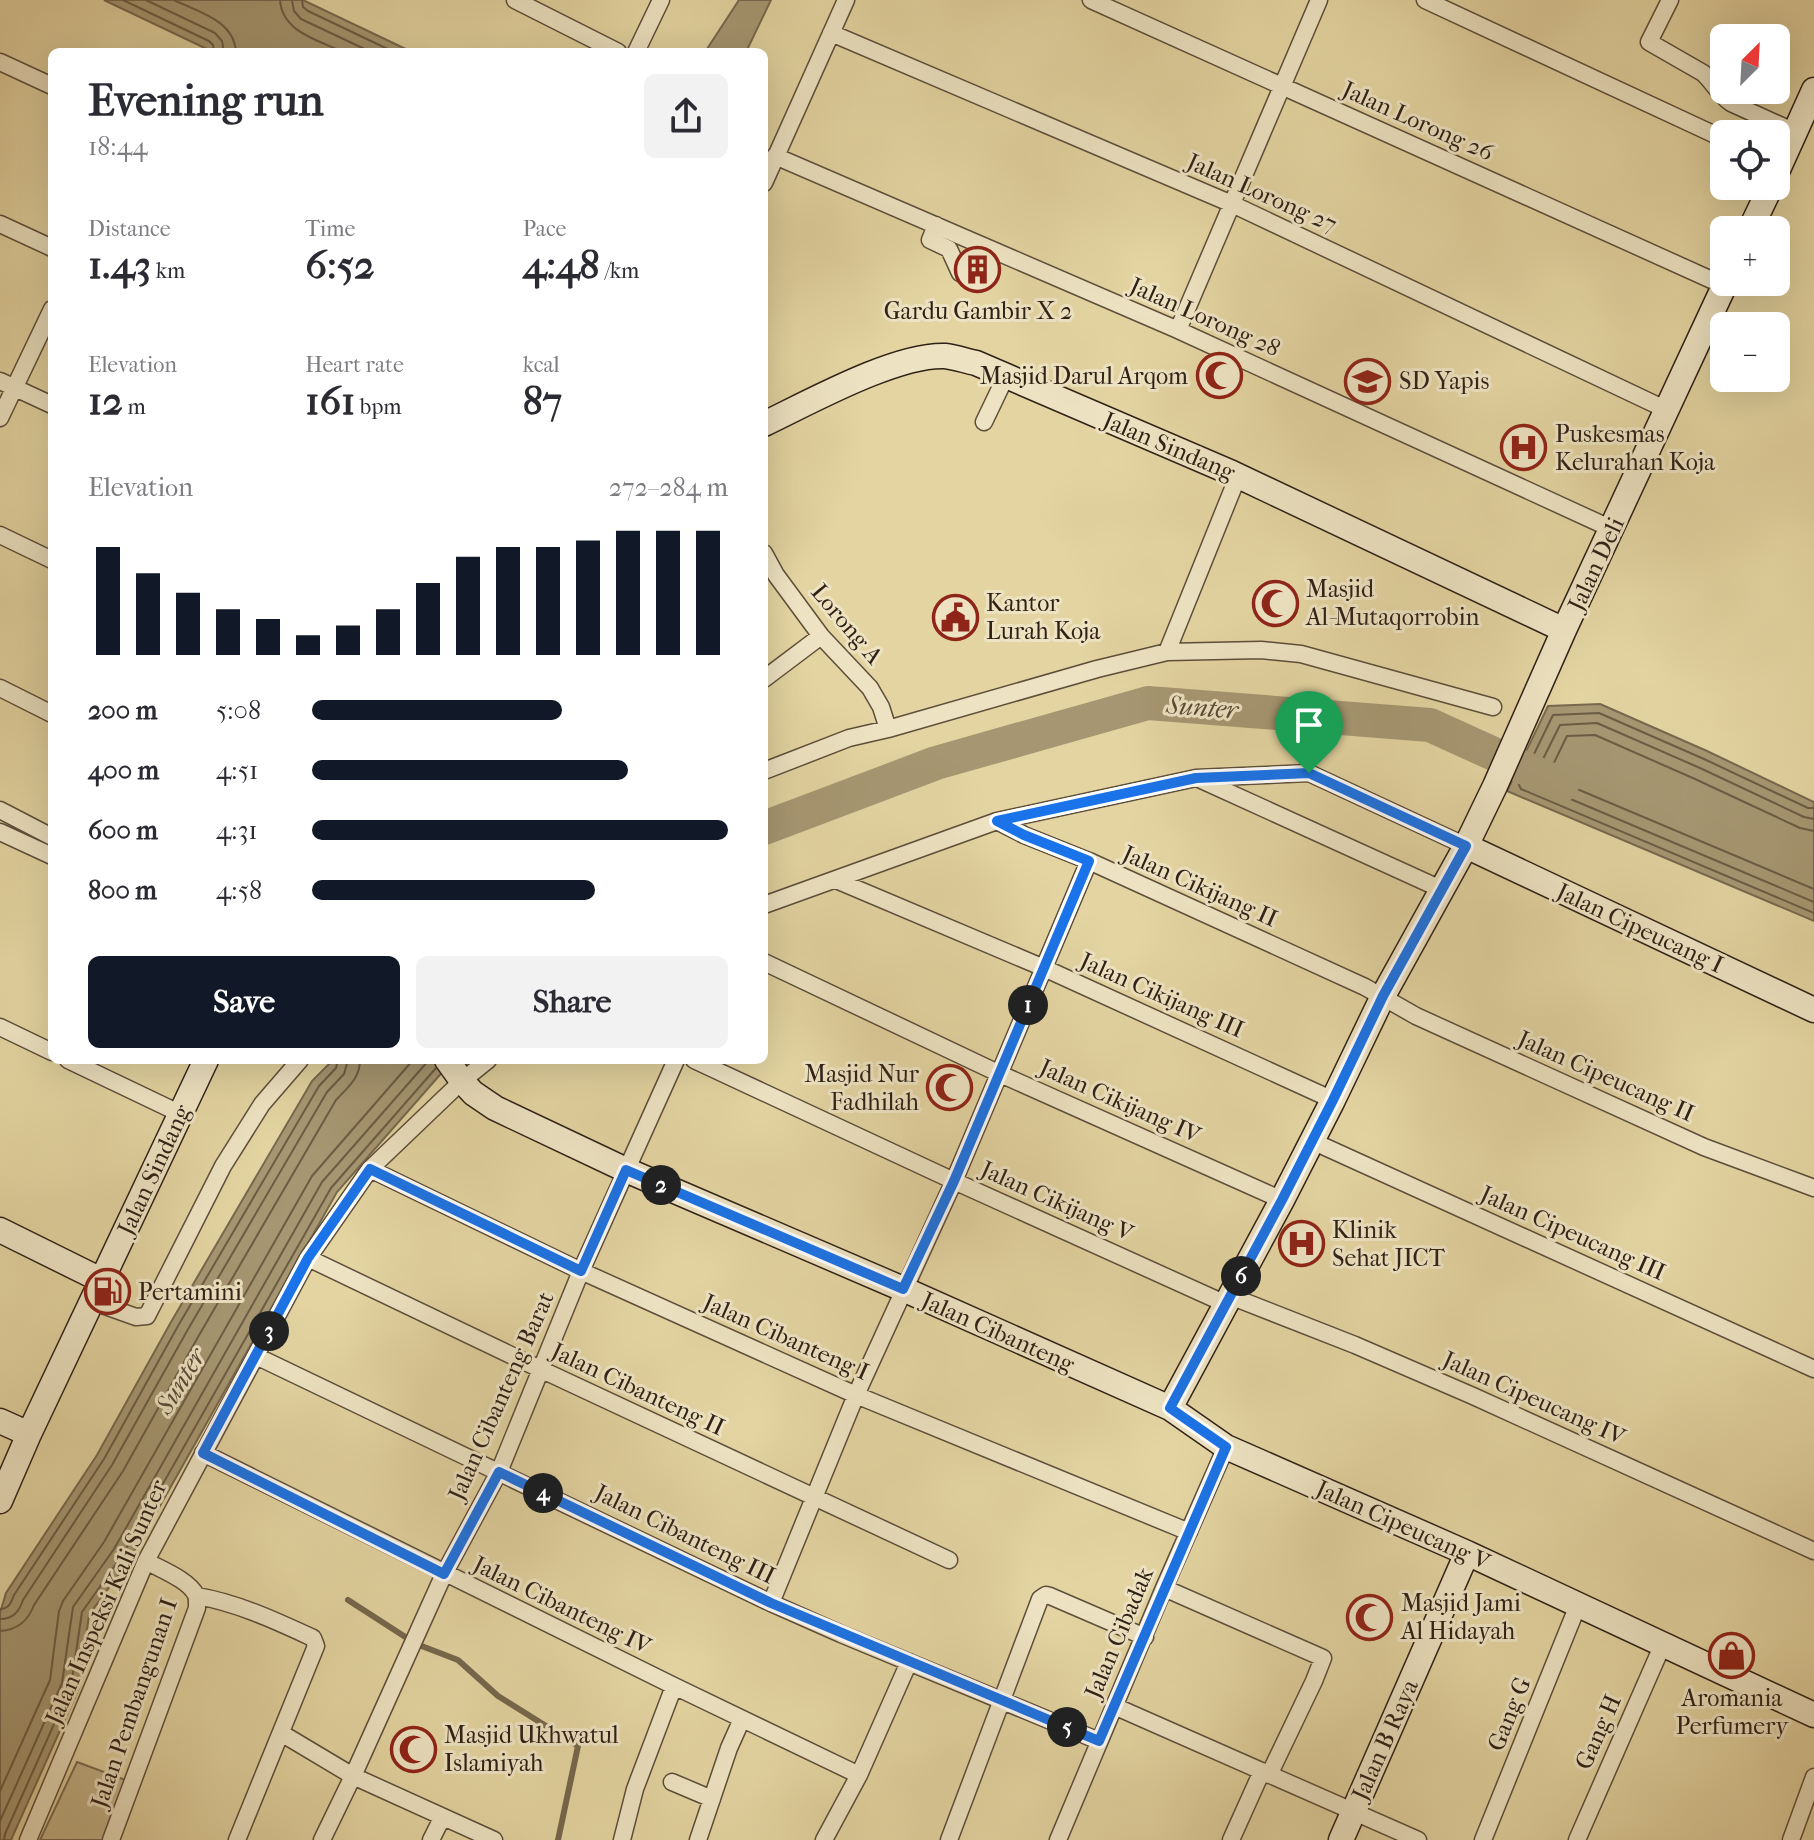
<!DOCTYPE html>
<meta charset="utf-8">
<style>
:root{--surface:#fff;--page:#f2f2f3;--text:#2b2b33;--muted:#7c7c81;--accent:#111827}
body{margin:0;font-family:"IM FELL French Canon",serif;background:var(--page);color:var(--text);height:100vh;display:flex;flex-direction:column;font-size:30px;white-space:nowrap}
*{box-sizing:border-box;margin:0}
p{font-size:26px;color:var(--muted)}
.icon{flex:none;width:44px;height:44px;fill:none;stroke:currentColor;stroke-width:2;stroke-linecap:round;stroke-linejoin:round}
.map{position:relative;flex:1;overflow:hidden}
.panel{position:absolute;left:48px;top:48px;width:720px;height:1016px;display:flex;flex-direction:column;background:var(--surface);border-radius:12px;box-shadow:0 8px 32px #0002}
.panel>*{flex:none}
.needle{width:52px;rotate:24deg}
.fabs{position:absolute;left:1710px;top:24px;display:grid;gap:16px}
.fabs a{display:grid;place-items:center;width:80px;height:80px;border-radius:12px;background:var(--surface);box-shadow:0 8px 32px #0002;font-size:40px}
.pin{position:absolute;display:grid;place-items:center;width:68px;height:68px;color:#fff;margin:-82px -34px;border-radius:50% 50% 50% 0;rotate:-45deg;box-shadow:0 0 8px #0007}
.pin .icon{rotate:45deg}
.km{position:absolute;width:40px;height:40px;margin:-20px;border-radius:50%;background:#222;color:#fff;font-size:22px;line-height:40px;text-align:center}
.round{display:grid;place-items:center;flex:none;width:84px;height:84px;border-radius:12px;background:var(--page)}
.summary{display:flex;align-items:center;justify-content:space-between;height:136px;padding:0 40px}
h1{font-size:44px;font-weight:800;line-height:60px}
.metrics{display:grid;grid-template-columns:repeat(3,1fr);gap:12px;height:136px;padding:8px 40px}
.metrics div{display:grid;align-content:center}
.metrics b{font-size:40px;font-weight:800}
.metrics small{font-size:22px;font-weight:400}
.metrics p{font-size:22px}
.chart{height:224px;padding:16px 40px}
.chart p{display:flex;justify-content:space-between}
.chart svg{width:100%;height:144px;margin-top:8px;stroke:var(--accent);stroke-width:6}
.primary-button{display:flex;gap:16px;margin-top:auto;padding:16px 40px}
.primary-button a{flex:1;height:92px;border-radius:12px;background:var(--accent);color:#fff;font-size:32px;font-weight:800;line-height:92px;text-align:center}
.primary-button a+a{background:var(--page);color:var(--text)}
ul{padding:0 40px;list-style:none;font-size:26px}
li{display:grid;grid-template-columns:128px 96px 1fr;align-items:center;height:60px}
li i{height:20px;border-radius:10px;background:var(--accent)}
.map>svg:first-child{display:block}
.green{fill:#c5b68a;stroke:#7a6c50;stroke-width:2}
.water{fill:#a69772;stroke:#77684e;stroke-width:2}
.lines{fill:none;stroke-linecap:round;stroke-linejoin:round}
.shore{stroke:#6b5c44;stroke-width:2}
.stream{stroke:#77684e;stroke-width:6}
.river{stroke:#a69772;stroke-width:34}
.street-casing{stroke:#5d4e3a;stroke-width:19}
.secondary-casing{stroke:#302117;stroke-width:27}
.street{stroke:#ede3c2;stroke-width:16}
.secondary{stroke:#ede3c2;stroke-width:24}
.route-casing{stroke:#fff;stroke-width:16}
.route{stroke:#1a73e8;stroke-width:10}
.labels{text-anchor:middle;stroke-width:6;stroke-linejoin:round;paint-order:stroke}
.street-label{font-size:24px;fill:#302117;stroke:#ede3c2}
.poi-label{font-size:24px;fill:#302117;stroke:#ede3c2;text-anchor:start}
.water-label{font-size:26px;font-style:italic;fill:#594a37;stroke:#ede3c2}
</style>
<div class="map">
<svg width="1814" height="1840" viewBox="0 0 1814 1840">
<rect width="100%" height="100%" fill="#e3d4a1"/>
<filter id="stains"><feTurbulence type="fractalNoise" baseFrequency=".0025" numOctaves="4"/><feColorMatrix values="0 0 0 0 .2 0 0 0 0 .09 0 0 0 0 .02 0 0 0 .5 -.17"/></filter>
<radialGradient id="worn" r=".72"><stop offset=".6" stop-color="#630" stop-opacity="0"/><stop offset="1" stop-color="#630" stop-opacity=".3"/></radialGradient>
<path class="green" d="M77,1762l51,19 -20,59h-68z"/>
<path class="water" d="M104,0h199l109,52h-199z
M739,0h32l-25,52h-41z
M1600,704l107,47 107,51v119l-307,-130 41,-85z
M333,1060h120l-116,132 -207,367 -41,56 -10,73 -68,152h-11v-227l6,-20 91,-138 74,-133 141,-241z"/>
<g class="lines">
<path class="shore" d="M123,0l86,41 4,4 1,7
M146,0l69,33 7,8 2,11
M174,0c24,12 60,20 62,52
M280,0c2,32 38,40 63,52
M292,0l2,11 7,8 70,33
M302,0l1,7 5,4 86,41
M1814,808h-6l-104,-49 -105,-46 -46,2 -34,70 2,4 293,124
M1814,819l-10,-2 -104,-49 -103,-45 -37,2 -27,54 2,5 279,118
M1814,831l-14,-3 -105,-49 -100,-44 -28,1 -18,37 2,5 263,111
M0,1609c9,0 11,-6 14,-14l90,-136 74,-133 141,-240 17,-18 2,-8
M0,1619c13,0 19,-7 23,-19l89,-135 75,-134 140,-239 17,-18 4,-14
M0,1631c18,-1 28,-10 34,-26l89,-134 75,-134 138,-237c12,-13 24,-22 24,-40
M0,1791l50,-111 9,-69 4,-10 41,-59 208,-366 101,-116
M0,1821l62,-138 11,-76 41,-58 208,-367 107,-122
M4,1840l1,-6 66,-148 11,-74 41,-58 208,-366 105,-120"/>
<path class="stream" d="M348,1600l62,40
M419,1645l39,15 40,36 80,50 -20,94"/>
<path class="river" d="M764,828l172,-65 212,-60 282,22 132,60"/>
<defs>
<path id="street" d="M515,0l103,52
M1091,0l634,286
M1425,0l299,139
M1670,0l-21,42 54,31c11,10 15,21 28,30l64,29
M831,33l401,171 435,206
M636,52l25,-52
M0,62l52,24
M775,156l403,174 434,199
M764,183l82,-183
M0,224l52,24
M936,225l-6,15 19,9 11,24
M1178,330l141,-330
M0,381l52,24
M0,418l52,-109
M984,422l22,-46
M0,535l52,25
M764,553l12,22 45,61 49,52 11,19 7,22
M1167,652l94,-2 40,4 192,53
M764,679l57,-43
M0,688l52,26
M764,771l85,-33 39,-9 209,-60 70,-17 71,-176
M1197,778l246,112
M0,810l52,27
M997,821l27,14 65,26 276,126 51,29 288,131 110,41
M0,832l52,24
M836,880l208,88 289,132
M764,905l233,-84 199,-43 113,-5 157,73
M764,962l234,111 284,127
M0,1027l52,25
M68,1060l113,54
M694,1060l260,121 272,123
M1312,1141l502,228
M370,1169l211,102 275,124 333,137
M308,1258l232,111 409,191
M1230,1296l125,49 118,51 341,155
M91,1301l45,16 11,-1 76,-150 39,-62 38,-44
M256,1356l515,247 70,31 258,107
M203,1453l471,233 185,89
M1164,1588l159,70 -9,23 -45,94
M197,1596c41,7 79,25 116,42l3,8 -79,194
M771,1603l85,-208 98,-214 135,-320
M1114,1706l304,134
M281,1733l72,43 141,64
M672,1782l40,17
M28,1840l118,-279 162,-303 62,-89 92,-88 26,-21
M111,1840l86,-232c0,-3 0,-11 -1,-13 -7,-15 -36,-26 -50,-34
M322,1840l31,-64 91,-202 55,-102 82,-201 95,-211
M431,1840l11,-22
M622,1840l13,-51 39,-103
M698,1840l31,-92 13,-29
M824,1840l35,-65 50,-113
M949,1840l91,-241 6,-4 4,1 95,41
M1058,1840l106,-252 62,-141
M1231,1840l31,-69
M1483,1840l95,-235
M1577,1840l86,-196
M1791,1840l23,-63"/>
<path id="secondary" d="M1776,174l38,-84
M1750,230l21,-44
M764,424c46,-22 132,-70 181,-68 10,1 21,5 31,7l256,110 332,157
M1466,846l348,164
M447,1060l15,21 11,12 22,15 131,62 277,119 267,119 56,39 241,106 347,162
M0,1230l101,50
M1170,1408l112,-208 51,-100 50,-104 83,-150 29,-60 69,-156 162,-348
M0,1421l29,13
M0,1501l29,-67 177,-374
M1341,1840l126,-287"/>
</defs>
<use href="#street" class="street-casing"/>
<use href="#secondary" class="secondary-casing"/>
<use href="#street" class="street"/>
<use href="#secondary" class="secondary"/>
</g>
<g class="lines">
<defs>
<path id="route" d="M1309,773l157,73 -83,150 -50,104 -51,100 -112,208 56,39 -127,294 -328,-138 -272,-131 -55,102 -241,-121 105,-195 62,-89 211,102 45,-101 277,119 51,-108 135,-320 -65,-26 -27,-14 199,-43z"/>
</defs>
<use href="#route" class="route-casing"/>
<use href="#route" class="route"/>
</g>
<defs>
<symbol id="building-ring" viewBox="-11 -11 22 22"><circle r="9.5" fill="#ede3c2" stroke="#8f2418" stroke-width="1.5"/><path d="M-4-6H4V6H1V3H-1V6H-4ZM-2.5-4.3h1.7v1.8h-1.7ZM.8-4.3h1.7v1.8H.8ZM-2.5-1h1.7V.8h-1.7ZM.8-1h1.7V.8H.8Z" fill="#8f2418"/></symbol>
<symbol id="mosque-ring" viewBox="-11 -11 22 22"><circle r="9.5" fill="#ede3c2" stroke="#8f2418" stroke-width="1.5"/><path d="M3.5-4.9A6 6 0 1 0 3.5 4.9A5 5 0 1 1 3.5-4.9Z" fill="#8f2418"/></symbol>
<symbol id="school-ring" viewBox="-11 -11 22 22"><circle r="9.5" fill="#ede3c2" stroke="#8f2418" stroke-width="1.5"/><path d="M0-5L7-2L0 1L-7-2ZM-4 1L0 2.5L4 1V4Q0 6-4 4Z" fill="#8f2418"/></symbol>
<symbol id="hospital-ring" viewBox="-11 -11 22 22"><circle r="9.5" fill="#ede3c2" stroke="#8f2418" stroke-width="1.5"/><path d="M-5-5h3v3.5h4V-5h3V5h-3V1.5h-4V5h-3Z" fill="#8f2418"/></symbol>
<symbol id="civic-ring" viewBox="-11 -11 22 22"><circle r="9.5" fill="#ede3c2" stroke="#8f2418" stroke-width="1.5"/><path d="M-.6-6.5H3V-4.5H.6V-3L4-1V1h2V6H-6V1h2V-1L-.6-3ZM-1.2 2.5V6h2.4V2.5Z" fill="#8f2418"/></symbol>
<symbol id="fuel-ring" viewBox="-11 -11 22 22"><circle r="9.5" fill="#ede3c2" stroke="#8f2418" stroke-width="1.5"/><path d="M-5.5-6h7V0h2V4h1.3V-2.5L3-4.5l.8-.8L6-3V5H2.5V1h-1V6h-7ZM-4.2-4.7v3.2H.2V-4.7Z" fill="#8f2418"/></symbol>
<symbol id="shop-ring" viewBox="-11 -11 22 22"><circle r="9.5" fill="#ede3c2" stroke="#8f2418" stroke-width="1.5"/><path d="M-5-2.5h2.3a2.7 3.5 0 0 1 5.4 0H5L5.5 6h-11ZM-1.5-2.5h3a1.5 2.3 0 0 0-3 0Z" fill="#8f2418"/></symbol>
</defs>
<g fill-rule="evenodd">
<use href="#building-ring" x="952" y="244" width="51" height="51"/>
<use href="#mosque-ring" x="1194" y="350" width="51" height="51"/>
<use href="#school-ring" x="1342" y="356" width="51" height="51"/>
<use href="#hospital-ring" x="1498" y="422" width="51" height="51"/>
<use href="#mosque-ring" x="1250" y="578" width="51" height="51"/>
<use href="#civic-ring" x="930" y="592" width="51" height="51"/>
<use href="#mosque-ring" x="924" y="1062" width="51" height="51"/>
<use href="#hospital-ring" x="1276" y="1218" width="51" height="51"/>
<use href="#fuel-ring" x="82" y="1266" width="51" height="51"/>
<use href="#mosque-ring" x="1344" y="1592" width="51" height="51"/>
<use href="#shop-ring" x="1706" y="1630" width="51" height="51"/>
<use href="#mosque-ring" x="388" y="1724" width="51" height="51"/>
</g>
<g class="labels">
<g class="street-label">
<text transform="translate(1418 121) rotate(24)" y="8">Jalan Lorong 26</text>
<text transform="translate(1262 193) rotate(24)" y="8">Jalan Lorong 27</text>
<text transform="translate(1205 317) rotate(24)" y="8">Jalan Lorong 28</text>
<text transform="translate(1169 446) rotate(23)" y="8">Jalan Sindang</text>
<text transform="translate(1596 564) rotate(-65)" y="8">Jalan Deli</text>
<text transform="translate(847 624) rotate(50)" y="8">Lorong A</text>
<text transform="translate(1200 886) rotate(24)" y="8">Jalan Cikijang II</text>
<text transform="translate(1640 928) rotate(25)" y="8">Jalan Cipeucang I</text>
<text transform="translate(1162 995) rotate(24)" y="8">Jalan Cikijang III</text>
<text transform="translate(1606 1076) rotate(24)" y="8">Jalan Cipeucang II</text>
<text transform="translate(1120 1101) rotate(24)" y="8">Jalan Cikijang IV</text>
<text transform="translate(154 1170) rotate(-65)" y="8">Jalan Sindang</text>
<text transform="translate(1057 1201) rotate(24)" y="8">Jalan Cikijang V</text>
<text transform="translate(1573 1233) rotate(24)" y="8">Jalan Cipeucang III</text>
<text transform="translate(998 1332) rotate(24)" y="8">Jalan Cibanteng</text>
<text transform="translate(786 1337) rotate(24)" y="8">Jalan Cibanteng I</text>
<text transform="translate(638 1389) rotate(25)" y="8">Jalan Cibanteng II</text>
<text transform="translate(501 1396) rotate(-66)" y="8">Jalan Cibanteng Barat</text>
<text transform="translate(1534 1398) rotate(24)" y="8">Jalan Cipeucang IV</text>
<text transform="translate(1403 1525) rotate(24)" y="8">Jalan Cipeucang V</text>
<text transform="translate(685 1534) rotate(26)" y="8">Jalan Cibanteng III</text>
<text transform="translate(106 1602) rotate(-66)" y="8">Jalan Inspeksi Kali Sunter</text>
<text transform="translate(562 1605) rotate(26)" y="8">Jalan Cibanteng IV</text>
<text transform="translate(1119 1633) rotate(-67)" y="8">Jalan Cibadak</text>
<text transform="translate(134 1703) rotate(-71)" y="8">Jalan Pembangunan I</text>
<text transform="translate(1509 1714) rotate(-68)" y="8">Gang G</text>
<text transform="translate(1598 1732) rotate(-66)" y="8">Gang H</text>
<text transform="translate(1385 1740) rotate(-66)" y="8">Jalan B Raya</text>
</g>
<g class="poi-label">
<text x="978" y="319" text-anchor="middle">Gardu Gambir X 2</text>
<text x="1188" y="384" text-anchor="end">Masjid Darul Arqom</text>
<text x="1399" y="389">SD Yapis</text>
<text x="1555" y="442">Puskesmas<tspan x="1555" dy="28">Kelurahan Koja</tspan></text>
<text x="1306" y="597">Masjid<tspan x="1306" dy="28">Al-Mutaqorrobin</tspan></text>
<text x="986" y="611">Kantor<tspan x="986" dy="28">Lurah Koja</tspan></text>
<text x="919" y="1082" text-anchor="end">Masjid Nur<tspan x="919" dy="28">Fadhilah</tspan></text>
<text x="1332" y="1238">Klinik<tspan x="1332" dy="28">Sehat JICT</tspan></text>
<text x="138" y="1300">Pertamini</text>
<text x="1401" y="1611">Masjid Jami<tspan x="1401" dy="28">Al Hidayah</tspan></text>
<text x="1732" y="1706" text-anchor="middle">Aromania<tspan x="1732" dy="28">Perfumery</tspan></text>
<text x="444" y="1743">Masjid Ukhwatul<tspan x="444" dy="28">Islamiyah</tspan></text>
</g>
<g class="water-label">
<text transform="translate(1202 707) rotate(4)" y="9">Sunter</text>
<text transform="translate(180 1381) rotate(-59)" y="9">Sunter</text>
</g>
</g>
<rect width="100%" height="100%" filter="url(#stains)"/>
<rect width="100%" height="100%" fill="url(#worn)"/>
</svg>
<div class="fabs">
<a><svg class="needle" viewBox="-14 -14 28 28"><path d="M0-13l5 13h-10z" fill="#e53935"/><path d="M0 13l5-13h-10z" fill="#7c7c81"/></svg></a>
<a><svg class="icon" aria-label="locate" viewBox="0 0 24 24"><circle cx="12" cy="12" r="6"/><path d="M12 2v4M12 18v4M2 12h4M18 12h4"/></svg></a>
<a>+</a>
<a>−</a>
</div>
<div class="pin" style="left:1309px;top:773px;background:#1e9e55"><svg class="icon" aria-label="arrive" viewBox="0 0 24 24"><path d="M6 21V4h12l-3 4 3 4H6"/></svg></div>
<b class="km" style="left:1028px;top:1005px">1</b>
<b class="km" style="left:661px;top:1185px">2</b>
<b class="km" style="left:269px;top:1331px">3</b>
<b class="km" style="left:543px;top:1493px">4</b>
<b class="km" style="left:1067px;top:1727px">5</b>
<b class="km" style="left:1241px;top:1276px">6</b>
<section class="panel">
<div class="summary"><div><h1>Evening run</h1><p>18:44</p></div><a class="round"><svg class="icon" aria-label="share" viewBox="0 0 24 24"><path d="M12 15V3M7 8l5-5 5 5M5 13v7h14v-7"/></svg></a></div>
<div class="metrics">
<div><p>Distance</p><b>1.43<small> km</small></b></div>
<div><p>Time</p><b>6:52</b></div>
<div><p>Pace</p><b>4:48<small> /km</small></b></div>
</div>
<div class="metrics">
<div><p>Elevation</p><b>12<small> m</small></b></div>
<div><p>Heart rate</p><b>161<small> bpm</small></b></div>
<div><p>kcal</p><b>87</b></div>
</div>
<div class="chart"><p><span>Elevation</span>272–284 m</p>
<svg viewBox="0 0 160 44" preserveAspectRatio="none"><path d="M5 44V11M15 44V19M25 44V25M35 44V30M45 44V33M55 44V38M65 44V35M75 44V30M85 44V22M95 44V14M105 44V11M115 44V11M125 44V9M135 44V6M145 44V6M155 44V6"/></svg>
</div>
<ul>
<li><b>200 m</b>5:08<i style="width:60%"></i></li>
<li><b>400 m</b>4:51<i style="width:76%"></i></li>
<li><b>600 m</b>4:31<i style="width:100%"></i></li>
<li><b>800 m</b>4:58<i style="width:68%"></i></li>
</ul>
<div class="primary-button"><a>Save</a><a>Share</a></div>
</section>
</div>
